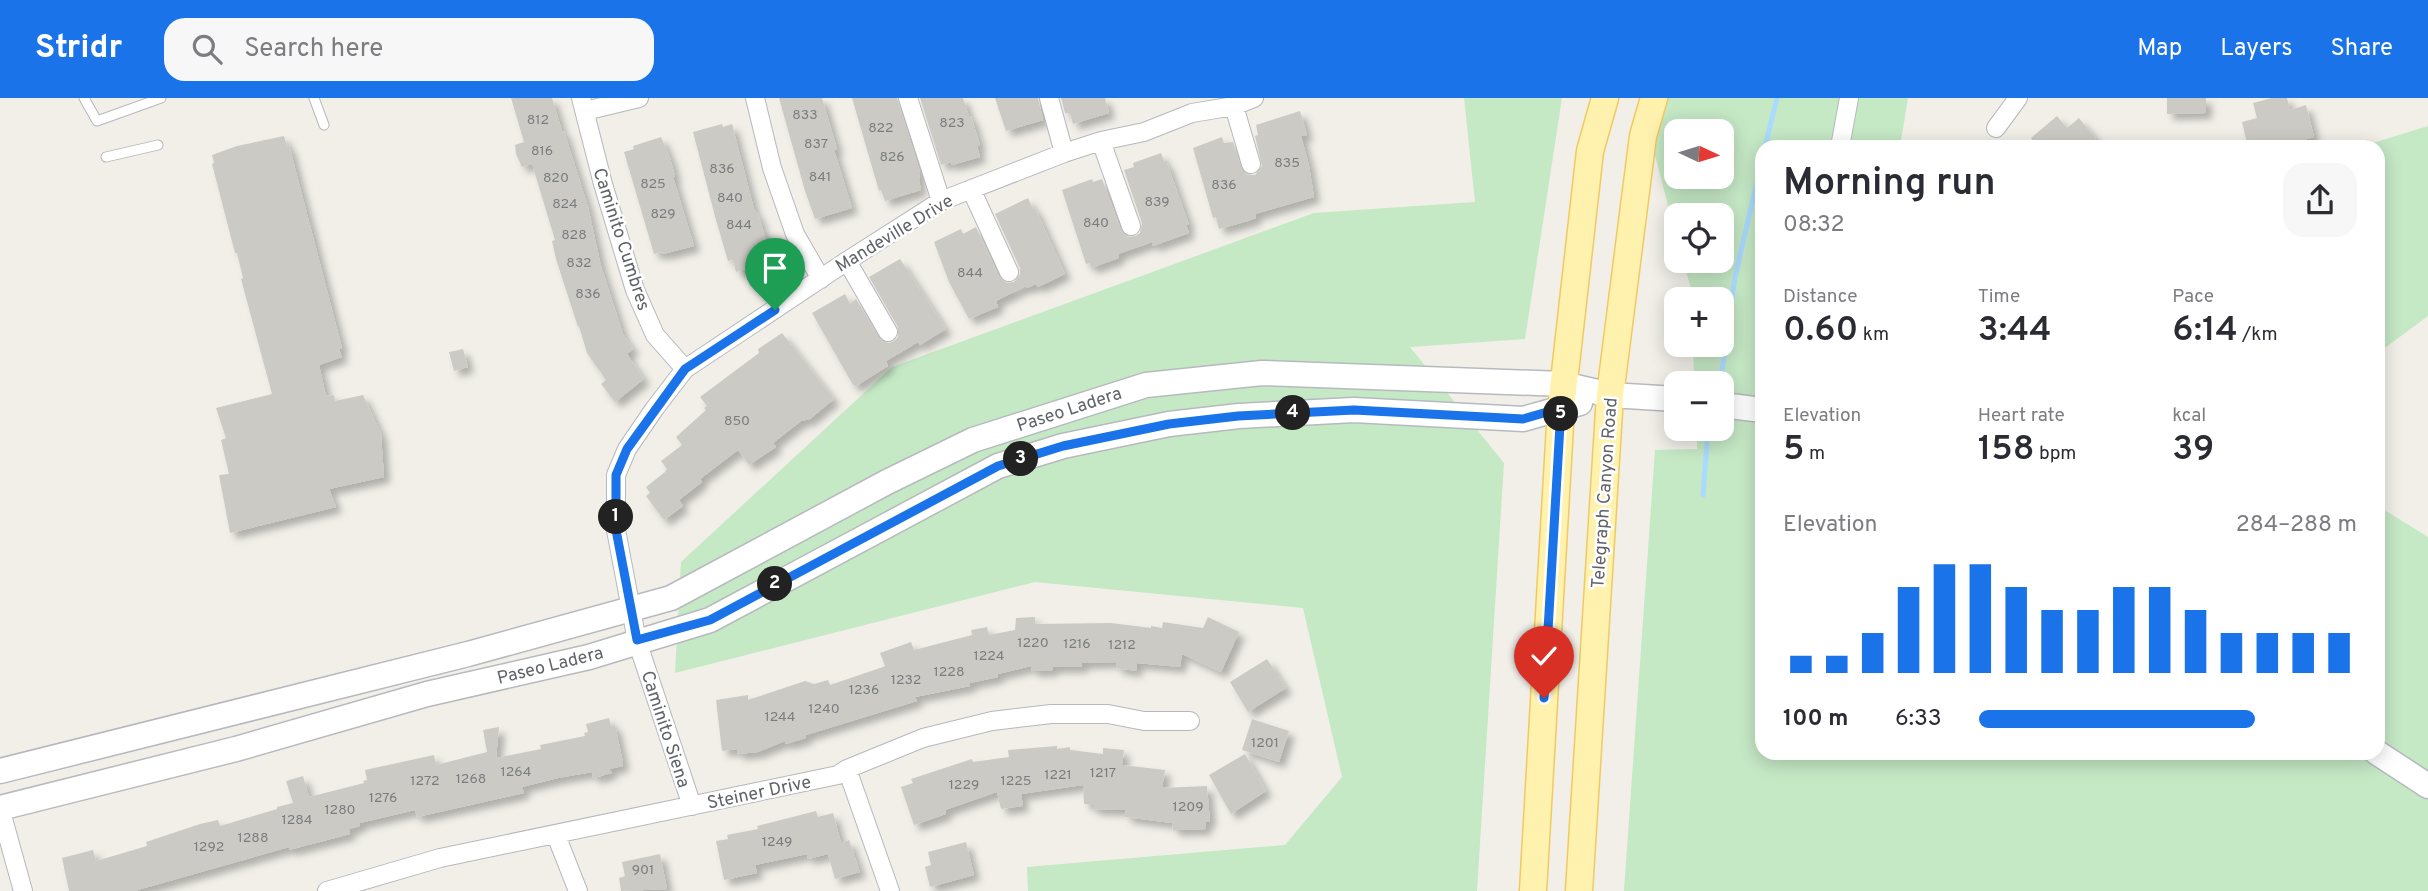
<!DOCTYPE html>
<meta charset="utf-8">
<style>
:root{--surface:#fff;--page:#f7f7f7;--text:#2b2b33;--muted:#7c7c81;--accent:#1a73e8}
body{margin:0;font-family:Overpass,sans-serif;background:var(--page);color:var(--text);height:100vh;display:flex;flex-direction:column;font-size:26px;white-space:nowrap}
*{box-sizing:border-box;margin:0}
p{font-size:23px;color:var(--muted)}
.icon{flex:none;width:38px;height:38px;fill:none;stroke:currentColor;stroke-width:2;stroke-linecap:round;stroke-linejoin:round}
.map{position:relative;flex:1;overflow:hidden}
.panel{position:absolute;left:1755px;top:42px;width:630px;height:620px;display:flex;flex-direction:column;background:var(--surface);border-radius:21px;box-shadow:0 4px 18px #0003}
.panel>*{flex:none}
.needle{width:46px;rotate:94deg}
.fabs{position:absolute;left:1664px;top:21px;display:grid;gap:14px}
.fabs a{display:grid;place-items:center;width:70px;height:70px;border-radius:14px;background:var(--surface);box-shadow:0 4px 18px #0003;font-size:35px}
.pin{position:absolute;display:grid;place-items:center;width:60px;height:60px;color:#fff;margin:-72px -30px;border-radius:50% 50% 50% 0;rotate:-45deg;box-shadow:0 0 7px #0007}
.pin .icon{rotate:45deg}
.km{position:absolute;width:35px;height:35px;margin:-18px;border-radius:50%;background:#222;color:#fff;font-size:19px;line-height:35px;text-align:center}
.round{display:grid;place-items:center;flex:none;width:74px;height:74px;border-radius:21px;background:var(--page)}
.head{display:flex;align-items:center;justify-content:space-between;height:119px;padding:0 28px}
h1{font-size:38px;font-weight:600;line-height:52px}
.figures{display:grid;grid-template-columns:repeat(3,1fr);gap:10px;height:119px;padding:7px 28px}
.figures div{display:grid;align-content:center}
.figures b{font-size:35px;font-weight:600}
.figures small{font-size:19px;font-weight:400}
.figures p{font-size:19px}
.chart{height:196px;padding:14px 28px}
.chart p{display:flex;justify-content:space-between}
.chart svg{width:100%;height:126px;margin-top:7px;stroke:var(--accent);stroke-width:6}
ul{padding:0 28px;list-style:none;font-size:23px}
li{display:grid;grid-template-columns:112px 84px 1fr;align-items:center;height:52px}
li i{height:18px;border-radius:9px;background:var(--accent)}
header{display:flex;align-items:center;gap:42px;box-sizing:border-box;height:98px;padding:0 35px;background:var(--accent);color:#fff}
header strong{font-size:33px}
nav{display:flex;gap:38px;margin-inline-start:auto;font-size:24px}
.search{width:490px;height:63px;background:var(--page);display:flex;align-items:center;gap:18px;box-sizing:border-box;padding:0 24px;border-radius:21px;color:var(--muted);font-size:26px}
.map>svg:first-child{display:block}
.green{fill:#c5e8c5;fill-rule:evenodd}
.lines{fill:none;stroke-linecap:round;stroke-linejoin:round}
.stream{stroke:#aadaff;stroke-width:5}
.building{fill:#cccac5;filter:url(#shadow)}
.lane-casing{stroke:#b5b8bc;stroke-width:11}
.street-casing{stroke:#b5b8bc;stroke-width:20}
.secondary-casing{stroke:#b6babf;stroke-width:27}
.primary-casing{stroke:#f2c960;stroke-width:29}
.lane{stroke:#fff;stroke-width:9}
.street{stroke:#fff;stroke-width:18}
.secondary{stroke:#fff;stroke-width:24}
.primary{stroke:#fff2af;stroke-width:26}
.route-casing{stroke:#fff;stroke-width:14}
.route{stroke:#1a73e8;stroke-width:9}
.labels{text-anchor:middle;stroke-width:5;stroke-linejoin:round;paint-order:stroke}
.number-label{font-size:14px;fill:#7a7d7f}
.street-label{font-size:18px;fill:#5f6368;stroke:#fff}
</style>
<header>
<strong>Stridr</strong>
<div class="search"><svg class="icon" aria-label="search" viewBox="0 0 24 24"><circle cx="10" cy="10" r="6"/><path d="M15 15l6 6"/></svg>Search here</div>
<nav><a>Map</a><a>Layers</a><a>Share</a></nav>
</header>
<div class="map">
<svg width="2428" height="793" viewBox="0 0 2428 793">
<defs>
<filter id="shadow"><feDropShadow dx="6" dy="6" stdDeviation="3.5" flood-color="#0004"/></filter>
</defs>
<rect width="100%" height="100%" fill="#f1efe8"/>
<path class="green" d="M1464,0h98l-37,241 -115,8 94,116 -27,428h-449l-1,-24 258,-22 57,-68 -39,-169 -268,-26 -360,91 6,-111 211,-195 422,-154 161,-11z
M1640,0h268l-8,49h-138v605h616v-246l50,31v354h-804l31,-441 42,-1v-20h25v-46h-28l-1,-38h29v-46h-32v-14l-7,-24h39v-46h-46v21zM1676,33h46v46h-46z
M2428,28v190l-50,37v-206h-18z"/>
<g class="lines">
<path class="stream" d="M1765,49l12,-49
M1722,273l13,-94 27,-117
M1703,397l4,-53"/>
</g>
<path class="building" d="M511,0h41l10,33h2l24,76 13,59 22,68 10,15 -6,5 17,25 -29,23 -14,-18 5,-4 -19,-27 -8,-27 -1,1 -22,-68 -4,-18 3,-1 -23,-76 -10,3 -6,-13 -1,-9 9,-3z
M779,0h43l15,51 -3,1 18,58 -37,11 -10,-28z
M852,0h45l23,74 -1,8 2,10 -36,11 -4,-11 -2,1z
M920,0h43l6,18h2l9,29 -3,1 3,11 -28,8 -1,-3 -10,3z
M995,0h43l5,22 -37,11z
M1061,0h44l4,15 -36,11 -3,-11h-5z
M2167,0h39v15l-39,1z
M2272,0h15l3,12 16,-5 8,32 -21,6 1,4h-46l-6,-25 15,-4 -4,-15z
M1300,13l7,24 -6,1 8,30 5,31 -59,17 1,4 -8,3 -29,8 -3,-12 -3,1 -20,-70 29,-11 2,6 9,-1 10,30 5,3h7l7,-9 -7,-30 3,-1 -2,-10z
M2057,18l10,12 12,-10 17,21 -10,8h-48l-7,-9z
M722,26l1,3 9,-3 22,85 5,8 13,43 -36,12 -3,-12 -5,1 -12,-41 -23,-88z
M284,38l3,10 2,-1 53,203 -3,1 3,8 -23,8 7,31 8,-1 1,6 28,-6 18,39 3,43 -55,12 7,18 -106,26 -11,-58 10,-1 -8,-34 5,-2 -10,-30 56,-14 -31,-115 2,-1 -6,-25h-2l-23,-89 2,-1 -2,-8 25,-9z
M661,39l9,21 5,18 -2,1 21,69 -31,8 -1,-2 -8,2 -30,-102 10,-3 -1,-3z
M1161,55l4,10h2l22,62h-3l3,8 -36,13 -1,-4 -34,12 1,4 -28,10 -1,-5 -4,1 -24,-74 30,-11 1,3 9,-3 19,51 7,7 7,-1 5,-3 2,-10 -18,-53 10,-3 -1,-4z
M1028,100l5,11 2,-1 30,66 -27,13 -2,-3 -9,4 -1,-2 -30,15 2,6 -29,12 -20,-37 -15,-40 27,-13 2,5 13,-7 23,50 8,6 7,-1 6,-8v-6l-25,-54z
M900,161l46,70 -26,16 -2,-3 -32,19 2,5 -32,20 -3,-1 -41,-72 33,-19 5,10 6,-5 26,42 7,2 5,-2 4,-4v-10l-29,-50z
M782,235l52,66 -24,20 -9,2 -28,22 3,4 -27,18 -11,-15 -38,29 2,3 -23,18 4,6 -19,14 -18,-24 4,-3 -4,-6 19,-15 2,-3 -6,-8 21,-16 -6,-8 30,-27 -2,-2 3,-2 -7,-9 59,-44 -1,-4z
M463,251l5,18 -14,4 -5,-19z
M1035,519v7l76,-1 40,5v-2l11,2 1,-6 40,6 5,-11 31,15 -18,40 -39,-18 -2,13 -43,-4 -1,8 -20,-3 1,-6 -35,1v4h-30l1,3 -21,1 -1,-5 -33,8v3l-28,6v3l-55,11 2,4 -111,34v3l-20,6 -1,-3 -27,11 -21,2v-5l-15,2 -6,-51 32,-5v5l57,-19 9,3 14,-4 2,5 53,-18 2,-1 -5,-13 31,-11 3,8 58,-15 -1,-5 16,-3 2,8 26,-5 1,-12z
M1267,561l19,29 -38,24 -18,-30z
M609,620l2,8 4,-1 7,33 1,8 -14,3 3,4 -19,5 -1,-6 -34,6 -36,9 2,6 -107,24 -2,-7 -55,13v3l-11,3 1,5 -61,16v-3l-155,44h-65l-7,-33 31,-8 3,11 51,-15 -1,-4 54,-18 18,-4 2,6 57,-17v-2l16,-4 -7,-22 17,-5 6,21 55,-14 -1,-2 4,-1 -2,-10 69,-15 2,10 51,-13 -4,-22 16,-3 -3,31 45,-9 -1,-4 45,-9 -1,-3 4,-1 -2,-8z
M1252,621l37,12 -10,31 -37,-12z
M1057,648v3l13,-2v3l33,4v-6l21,2 -2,15 43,5 -3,18 45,-2 3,36h-5l1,7 -33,1 -1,-7 -47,-6 1,-7 -33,-1v-4l-9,-1 -1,-19 -62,9 2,12 -22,3 -4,-17 -52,18 1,4 -32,11 -13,-38 12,-4 -2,-4 61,-20 1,3 36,-5 -1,-7z
M1245,656l21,37 -35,23 -22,-39z
M816,713l2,6 15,-4 8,30 8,-3 11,32 -25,7 -7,-25 -20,5 -1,-5 -52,11 2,8 -33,7 -8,-39 12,-2 -1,-4 31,-6 -1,-3z
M966,744l8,33 -44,12 -5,-20 6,-2 -3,-13z
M660,756l7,35 -46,2 -2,-13 6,-2 -3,-14z"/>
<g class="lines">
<defs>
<path id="lane" d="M84,0l13,23 64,-23
M314,0l10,27
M106,59l52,-12"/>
<path id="street" d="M581,0l22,86 32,106 20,45 30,34
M755,0l17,70 23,66 26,45
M908,0l33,103
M1049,0l15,55
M1234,8l17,58
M585,13l54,-13
M1996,30l22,-30
M1101,43l30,85
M1840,49l9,-49
M971,91l38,83
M847,163l41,71
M847,671l43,122
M692,708l-55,-165 -21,-111v-55l11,-26 28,-41 30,-39 162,-108 94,-60 123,-48 37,-12 43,-9 48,-19 42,-7 20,-8
M0,710l23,83
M556,737l22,56
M327,793l113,-33 398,-83 9,-6 76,-31 69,-17 59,-7h57l36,7h46"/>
<path id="secondary" d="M1722,307l40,5
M2376,654l52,34
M0,673l468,-117 203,-56 216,-116 86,-42 173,-55 116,-12 301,11 47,11 66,4
M0,710l236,-59 191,-55 162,-37 121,-37 288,-154 65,-20 106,-22 70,-8 115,-6 169,9 57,-16"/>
<path id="primary" d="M1533,793l28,-483 29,-257 15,-53
M1579,793l31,-496 33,-259 11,-38"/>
</defs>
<use href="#lane" class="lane-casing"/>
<use href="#street" class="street-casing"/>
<use href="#secondary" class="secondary-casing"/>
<use href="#primary" class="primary-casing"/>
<use href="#lane" class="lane"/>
<use href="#street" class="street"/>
<use href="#secondary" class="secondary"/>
<use href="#primary" class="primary"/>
</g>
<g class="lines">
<defs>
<path id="route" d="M775,212l-90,59 -58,80 -11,26v55l21,110 73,-20 288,-154 65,-20 106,-22 69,-8 116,-6 169,9 38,-11 -17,290"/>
</defs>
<use href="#route" class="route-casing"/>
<use href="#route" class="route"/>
</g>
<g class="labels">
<g class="number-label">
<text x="805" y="21">833</text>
<text x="538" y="26">812</text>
<text x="952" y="29">823</text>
<text x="881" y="34">822</text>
<text x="816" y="50">837</text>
<text x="542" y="57">816</text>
<text x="892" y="63">826</text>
<text x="1287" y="69">835</text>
<text x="722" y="75">836</text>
<text x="820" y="83">841</text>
<text x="556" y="84">820</text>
<text x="653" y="90">825</text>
<text x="1224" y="91">836</text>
<text x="730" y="104">840</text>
<text x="1157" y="108">839</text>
<text x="565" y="110">824</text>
<text x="663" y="120">829</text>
<text x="1096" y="129">840</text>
<text x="739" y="131">844</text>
<text x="574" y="141">828</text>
<text x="579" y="169">832</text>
<text x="970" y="179">844</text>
<text x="588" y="200">836</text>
<text x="737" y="327">850</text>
<text x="1033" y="549">1220</text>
<text x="1077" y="550">1216</text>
<text x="1122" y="551">1212</text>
<text x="989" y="562">1224</text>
<text x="949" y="578">1228</text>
<text x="906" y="586">1232</text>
<text x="864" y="596">1236</text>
<text x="824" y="615">1240</text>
<text x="780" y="623">1244</text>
<text x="1265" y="649">1201</text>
<text x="516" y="678">1264</text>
<text x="1103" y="679">1217</text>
<text x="1058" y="681">1221</text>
<text x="471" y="685">1268</text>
<text x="425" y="687">1272</text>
<text x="1016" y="687">1225</text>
<text x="964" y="691">1229</text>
<text x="383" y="704">1276</text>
<text x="1188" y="713">1209</text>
<text x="340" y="716">1280</text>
<text x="297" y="726">1284</text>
<text x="253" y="744">1288</text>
<text x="777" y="748">1249</text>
<text x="209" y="753">1292</text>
<text x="643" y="776">901</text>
</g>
<g class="street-label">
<text transform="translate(894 135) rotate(-31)" y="6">Mandeville Drive</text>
<text transform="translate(622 141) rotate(72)" y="6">Caminito Cumbres</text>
<text transform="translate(1069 311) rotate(-18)" y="6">Paseo Ladera</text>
<text transform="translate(1604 395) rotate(-86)" y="6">Telegraph Canyon Road</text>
<text transform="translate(550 567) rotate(-14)" y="6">Paseo Ladera</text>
<text transform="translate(666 631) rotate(72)" y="6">Caminito Siena</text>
<text transform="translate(759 694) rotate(-12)" y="6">Steiner Drive</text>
</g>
</g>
</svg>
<div class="fabs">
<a><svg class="needle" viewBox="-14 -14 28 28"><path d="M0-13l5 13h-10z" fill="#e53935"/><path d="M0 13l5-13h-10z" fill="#7c7c81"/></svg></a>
<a><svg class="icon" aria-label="locate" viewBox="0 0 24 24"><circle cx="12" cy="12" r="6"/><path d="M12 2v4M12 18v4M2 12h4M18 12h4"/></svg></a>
<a>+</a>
<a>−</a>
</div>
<div class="pin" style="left:775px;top:212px;background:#1e9e55"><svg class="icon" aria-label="arrive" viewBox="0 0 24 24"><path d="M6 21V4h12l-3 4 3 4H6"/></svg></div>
<div class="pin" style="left:1544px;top:600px;background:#d93025"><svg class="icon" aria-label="check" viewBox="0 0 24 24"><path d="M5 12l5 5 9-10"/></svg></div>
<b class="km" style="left:616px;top:419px">1</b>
<b class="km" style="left:775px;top:486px">2</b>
<b class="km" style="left:1021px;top:361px">3</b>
<b class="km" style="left:1293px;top:315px">4</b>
<b class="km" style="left:1561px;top:316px">5</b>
<section class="panel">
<div class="head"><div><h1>Morning run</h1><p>08:32</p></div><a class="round"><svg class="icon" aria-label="share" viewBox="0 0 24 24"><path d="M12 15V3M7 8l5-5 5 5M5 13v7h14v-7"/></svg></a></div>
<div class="figures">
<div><p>Distance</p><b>0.60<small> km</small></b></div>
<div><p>Time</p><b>3:44</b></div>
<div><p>Pace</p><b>6:14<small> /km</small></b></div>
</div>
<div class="figures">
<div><p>Elevation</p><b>5<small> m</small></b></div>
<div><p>Heart rate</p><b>158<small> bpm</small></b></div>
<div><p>kcal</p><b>39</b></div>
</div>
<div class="chart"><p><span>Elevation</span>284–288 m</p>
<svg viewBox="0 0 160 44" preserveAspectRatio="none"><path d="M5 44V38M15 44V38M25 44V30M35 44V14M45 44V6M55 44V6M65 44V14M75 44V22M85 44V22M95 44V14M105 44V14M115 44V22M125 44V30M135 44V30M145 44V30M155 44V30"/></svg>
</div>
<ul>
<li><b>100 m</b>6:33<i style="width:73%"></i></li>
</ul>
</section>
</div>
